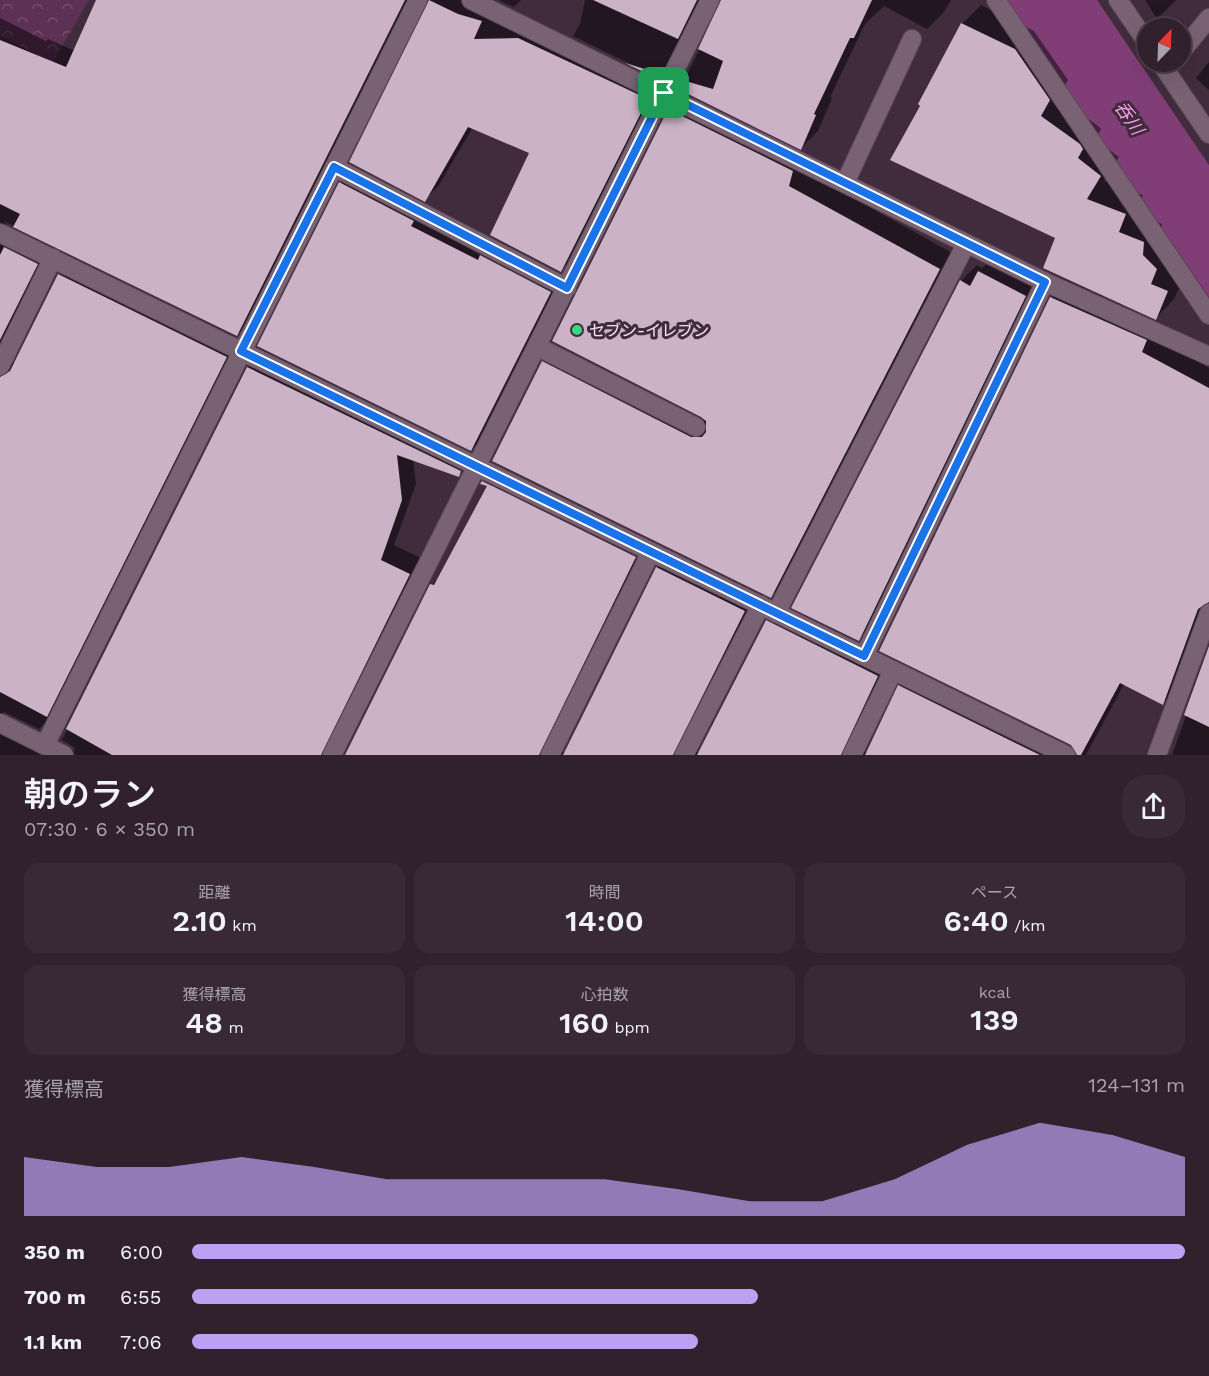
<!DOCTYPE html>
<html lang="ja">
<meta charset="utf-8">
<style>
:root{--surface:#30212d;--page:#382935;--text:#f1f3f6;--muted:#a8a3aa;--line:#4b3e49;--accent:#bca0f2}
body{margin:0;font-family:"Work Sans","Noto Sans JP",sans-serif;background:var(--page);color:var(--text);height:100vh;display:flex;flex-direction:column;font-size:22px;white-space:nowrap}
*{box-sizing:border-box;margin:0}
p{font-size:20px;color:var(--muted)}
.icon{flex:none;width:33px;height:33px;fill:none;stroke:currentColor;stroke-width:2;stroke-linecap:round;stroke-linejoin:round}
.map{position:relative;height:755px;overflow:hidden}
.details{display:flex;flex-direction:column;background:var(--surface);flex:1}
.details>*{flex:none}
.needle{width:39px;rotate:23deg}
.buttons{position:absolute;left:1137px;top:18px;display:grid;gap:12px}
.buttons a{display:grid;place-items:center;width:54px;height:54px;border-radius:50%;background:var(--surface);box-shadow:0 6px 24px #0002,0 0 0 2px var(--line);font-size:30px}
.pin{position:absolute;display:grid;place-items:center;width:51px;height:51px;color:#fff;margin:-26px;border-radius:12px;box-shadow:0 3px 9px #0006}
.round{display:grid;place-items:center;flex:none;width:63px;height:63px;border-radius:24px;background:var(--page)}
.headline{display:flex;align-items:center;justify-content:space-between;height:102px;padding:0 24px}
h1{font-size:33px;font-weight:600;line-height:45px}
.figures{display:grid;grid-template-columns:repeat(3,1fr);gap:9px;height:102px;padding:6px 24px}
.figures div{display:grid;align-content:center;border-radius:15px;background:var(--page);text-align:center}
.figures b{font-size:30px;font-weight:600}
.figures small{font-size:16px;font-weight:400}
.figures p{font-size:16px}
.chart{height:168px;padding:12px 24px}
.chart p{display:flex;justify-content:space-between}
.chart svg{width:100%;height:108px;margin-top:6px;fill:var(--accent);opacity:.7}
ul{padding:0 24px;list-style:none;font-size:20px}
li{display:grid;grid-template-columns:96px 72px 1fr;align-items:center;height:45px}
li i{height:15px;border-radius:8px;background:var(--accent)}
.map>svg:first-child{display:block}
.park{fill:url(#park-crowns)}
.water{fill:#813e76}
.shadow{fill:#0007}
.building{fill:#ccb2c6}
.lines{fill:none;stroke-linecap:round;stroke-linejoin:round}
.lane-casing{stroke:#5b4a58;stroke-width:20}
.street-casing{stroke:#5b4a58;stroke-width:20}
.lane{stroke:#796274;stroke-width:18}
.street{stroke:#796274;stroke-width:18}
.route-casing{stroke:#fff;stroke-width:12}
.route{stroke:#1a73e8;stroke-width:8}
.poi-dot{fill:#38d880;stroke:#402c3c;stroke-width:2}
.labels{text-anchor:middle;stroke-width:6;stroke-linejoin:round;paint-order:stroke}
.poi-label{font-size:16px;fill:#f2e4ef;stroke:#402c3c;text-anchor:start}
.water-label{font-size:18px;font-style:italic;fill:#fc9deb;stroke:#402c3c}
</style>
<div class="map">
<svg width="1209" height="755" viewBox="0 0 1209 755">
<defs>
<pattern id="park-crowns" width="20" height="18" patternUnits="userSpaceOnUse" patternTransform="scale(1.5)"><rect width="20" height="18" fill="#5d3055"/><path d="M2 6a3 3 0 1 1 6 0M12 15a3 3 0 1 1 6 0" fill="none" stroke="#754e6e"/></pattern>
</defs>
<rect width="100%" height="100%" fill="#402c3c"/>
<path class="park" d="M0,0h89l-36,62 -53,-26z"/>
<path class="water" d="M1006,0h91l112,165v132z"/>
<path class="shadow" d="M98,0h313l-160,320 -14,15 -233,-114 5,8 42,20 -42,113 7,1 43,-88 14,-15 167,82 -186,372 -15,15 -37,-18 7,8 66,32 -1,-4 -12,-7 186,-373 15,-14 210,107 -15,15 -45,-16 3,25 -22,61 29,14 -79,158 -14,15 -3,-2 -10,25h-317v-737l46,23 2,-2 27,12z
M429,0h60l172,85 -86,171 -14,14 -30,-118 -58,-25 -34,58 -14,15z
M499,0h22l-7,7z
M585,0h120l-31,60 -17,17 -84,-41 7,-12z
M721,0h230l-7,12 -17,17 -43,-23 -19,18 -35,73 2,1 -14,33 -17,17 -121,-60 42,-83z
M1145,0h31l-19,19z
M981,5l53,26 34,49 -10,17 40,29 3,3 -6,10 24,18 -15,24 39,14 -7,18 26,11 -1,12 25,37 -12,26 -18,19 -100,-81 -136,-133 42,-80z
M1209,62v28l-13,-12z
M684,95l119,75 151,84 -168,327 -15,15 -228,-234 15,-15 151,76 -40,-313z
M353,171l209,109 -78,157 -13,13 -131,-267z
M995,256l46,24 -167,343 -16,16 103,-358 16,-16 5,3z
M1065,284l144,84v233l-32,88 -14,14 -39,-19 -38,71h-707l-26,-13 79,-157 9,-10 48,-89 -6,-4 14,-13 152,74 -8,15 -149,-73v3l148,73 -80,191h6l91,-184 14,-14 87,43 -64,155h6l67,-131 14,-13 110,54 -29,90h6l32,-66 13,-13 166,81 -7,-10 -191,-94 171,-352z
M1209,651v104h-37z"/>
<path class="building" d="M96,0h309l-168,336 -224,-109 7,-13 -20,-10v-164l66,27z
M429,0l29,14 24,7 -8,18 44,-1 130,61 -87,173 -71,-37 39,-82 -61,-26 -43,75 -76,-40z
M593,0h104l-19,39z
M721,0h151l-18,38h-4l-36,76 2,1 -15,35 -123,-61 4,-9 31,9 10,-28 -25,-12z
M961,23l54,26 35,51 -9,16 39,28 3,5 -5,9 23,18 -14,23 39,15 -7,18 25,10 -1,13 14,14 -6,15 17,7 -12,29 -113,-52 12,-30 -165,-78 30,-54 -2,-2z
M625,63l36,11 -3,5z
M668,109l125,62 -4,15 151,83 -169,329 -279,-137 50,-100 149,76h11l4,-5v-11l-5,-4 -149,-76z
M339,182l75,39 -3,5 67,34 2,-5 71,37 -80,159 -214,-105z
M4,247l34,17 -38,76v-85z
M978,271l48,25 -167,345 -68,-33 169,-328 10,6z
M58,274l169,83 -180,360 -47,-25v-315l10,-6z
M1050,297l97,43 -5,12 67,36v214l-11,7 -35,96 -43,-22 -39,72h-4l-6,-10 -192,-94z
M247,367l214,104 -2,6 -62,-22 5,45 -21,60 29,14 -89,181h-209l-46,-26z
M482,481l154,76 -97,198h-194l85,-171 4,1 53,-99 -7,-2z
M656,567l89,44 -72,144h-110z
M766,620l112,56 -37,79h-144z
M1209,646v81l-25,-12z
M898,685l142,70h-175z"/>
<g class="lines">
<defs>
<path id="lane" d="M334,167l233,121
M845,183l67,-144
M538,347l158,80
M0,366l53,-108
M776,613l190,-369
M864,656l181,-374
M45,745l373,-745
M550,755l101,-203
M684,755l77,-150
M852,755l41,-84"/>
<path id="street" d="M471,0l574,282 164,74
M996,0l213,315
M1118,0l30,44
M1180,53l29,-35
M1160,62l49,72
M0,233l1066,522
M0,723l64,32
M332,755l378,-755
M1157,755l52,-142"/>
</defs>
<use href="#lane" class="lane-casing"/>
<use href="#street" class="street-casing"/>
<use href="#lane" class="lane"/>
<use href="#street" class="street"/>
</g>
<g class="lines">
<defs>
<path id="route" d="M664,93l381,189 -181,374 -623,-305 93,-184 233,121z"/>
</defs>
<use href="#route" class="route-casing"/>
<use href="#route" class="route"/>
</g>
<circle class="poi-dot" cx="577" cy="330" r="6"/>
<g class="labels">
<g class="poi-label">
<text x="589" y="336">セブン-イレブン</text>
</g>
<g class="water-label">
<text transform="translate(1129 118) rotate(56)" y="6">呑川</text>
</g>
</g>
</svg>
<div class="buttons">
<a><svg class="needle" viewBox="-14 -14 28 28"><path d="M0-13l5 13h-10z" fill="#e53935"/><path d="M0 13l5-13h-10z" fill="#a8a3aa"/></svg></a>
</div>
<div class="pin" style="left:664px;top:93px;background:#1e9e55"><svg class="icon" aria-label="arrive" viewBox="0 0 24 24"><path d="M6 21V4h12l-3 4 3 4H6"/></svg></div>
</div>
<section class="details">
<div class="headline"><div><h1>朝のラン</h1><p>07:30 · 6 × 350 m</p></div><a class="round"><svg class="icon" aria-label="share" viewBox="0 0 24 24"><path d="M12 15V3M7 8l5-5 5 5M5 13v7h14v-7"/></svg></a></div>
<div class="figures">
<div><p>距離</p><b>2.10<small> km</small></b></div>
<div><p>時間</p><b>14:00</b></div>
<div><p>ペース</p><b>6:40<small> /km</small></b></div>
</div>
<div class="figures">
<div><p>獲得標高</p><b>48<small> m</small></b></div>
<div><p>心拍数</p><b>160<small> bpm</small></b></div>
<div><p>kcal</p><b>139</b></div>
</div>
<div class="chart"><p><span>獲得標高</span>124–131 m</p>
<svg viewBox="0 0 160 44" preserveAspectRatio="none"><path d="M0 44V20L10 24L20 24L30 20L40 24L50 29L60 29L70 29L80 29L90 33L100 38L110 38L120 29L130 15L140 6L150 11L160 20V44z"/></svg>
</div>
<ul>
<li><b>350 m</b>6:00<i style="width:100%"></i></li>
<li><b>700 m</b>6:55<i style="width:57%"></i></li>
<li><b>1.1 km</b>7:06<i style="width:51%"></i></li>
</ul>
</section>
